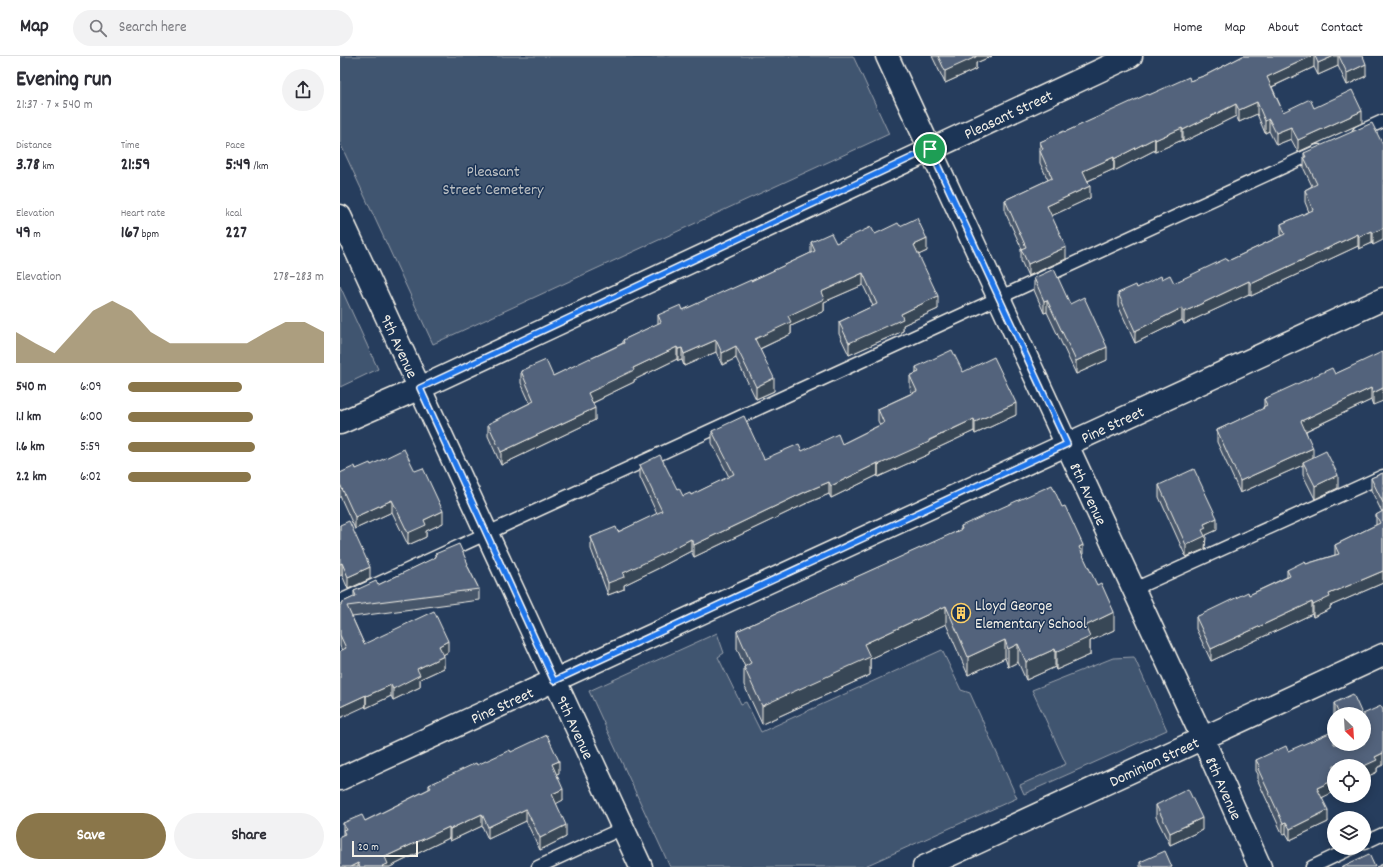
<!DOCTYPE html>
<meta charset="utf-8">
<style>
:root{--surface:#fff;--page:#f2f2f3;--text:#2b2b33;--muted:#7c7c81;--line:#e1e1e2;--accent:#8a764a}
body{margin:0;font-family:Dekko,sans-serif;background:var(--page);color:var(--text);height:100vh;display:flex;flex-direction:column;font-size:15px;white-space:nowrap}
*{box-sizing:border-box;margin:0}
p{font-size:13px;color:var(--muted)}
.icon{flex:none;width:22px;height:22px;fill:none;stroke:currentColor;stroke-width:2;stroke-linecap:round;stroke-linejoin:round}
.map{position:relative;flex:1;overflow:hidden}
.details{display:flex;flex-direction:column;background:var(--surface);width:340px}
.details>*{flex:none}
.needle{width:26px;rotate:155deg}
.fabs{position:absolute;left:987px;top:651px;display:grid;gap:8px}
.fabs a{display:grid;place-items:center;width:44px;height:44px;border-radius:50%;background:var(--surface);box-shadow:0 2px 10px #0003;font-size:20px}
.scale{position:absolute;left:12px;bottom:10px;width:66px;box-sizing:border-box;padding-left:4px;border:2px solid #f4f1e8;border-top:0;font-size:11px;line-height:14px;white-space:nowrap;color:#f4f1e8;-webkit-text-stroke:3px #1d3557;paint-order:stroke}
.pin{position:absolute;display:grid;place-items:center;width:34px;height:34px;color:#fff;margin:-17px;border:2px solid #fff;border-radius:50%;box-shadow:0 1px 4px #0007}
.round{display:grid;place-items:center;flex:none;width:42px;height:42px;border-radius:21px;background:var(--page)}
.head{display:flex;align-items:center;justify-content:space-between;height:68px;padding:0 16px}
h1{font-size:22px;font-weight:700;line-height:30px}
.figures{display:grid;grid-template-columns:repeat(3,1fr);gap:6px;height:68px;padding:4px 16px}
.figures div{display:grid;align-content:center}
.figures b{font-size:17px;font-weight:700}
.figures small{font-size:11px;font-weight:400}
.figures p{font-size:11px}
.chart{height:112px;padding:8px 16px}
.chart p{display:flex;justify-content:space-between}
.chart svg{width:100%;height:72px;margin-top:4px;fill:var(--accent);opacity:.7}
.button{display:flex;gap:8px;margin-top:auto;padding:8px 16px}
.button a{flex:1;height:46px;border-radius:24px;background:var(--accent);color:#fff;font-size:16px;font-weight:700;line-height:46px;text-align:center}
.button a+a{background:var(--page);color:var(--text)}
ul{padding:0 16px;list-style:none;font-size:13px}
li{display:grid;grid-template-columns:64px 48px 1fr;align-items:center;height:30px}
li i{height:10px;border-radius:5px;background:var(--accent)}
header{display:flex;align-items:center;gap:24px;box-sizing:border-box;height:56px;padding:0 20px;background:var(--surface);border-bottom:1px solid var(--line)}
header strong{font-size:19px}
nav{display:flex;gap:22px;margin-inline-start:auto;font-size:14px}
.search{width:280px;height:36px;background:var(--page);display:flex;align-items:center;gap:10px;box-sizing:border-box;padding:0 14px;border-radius:22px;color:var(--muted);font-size:15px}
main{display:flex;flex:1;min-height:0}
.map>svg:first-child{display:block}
.green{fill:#40546f;stroke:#9aa2ac}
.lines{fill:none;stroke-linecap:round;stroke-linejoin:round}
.service-casing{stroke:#f4f1e8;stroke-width:15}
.minor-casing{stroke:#f4f1e8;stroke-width:25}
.service{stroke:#1d3557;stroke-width:12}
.minor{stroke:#1d3557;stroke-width:22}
.wall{fill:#47566a;stroke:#f4f1e8}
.shaded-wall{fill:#394656;stroke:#f4f1e8}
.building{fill:#52647b;stroke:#f4f1e8}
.route-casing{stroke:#fff;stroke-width:8}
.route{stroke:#1a73e8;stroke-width:5}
.labels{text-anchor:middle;stroke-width:3;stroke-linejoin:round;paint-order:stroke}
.street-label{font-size:16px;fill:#f4f1e8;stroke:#1d3557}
.park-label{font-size:16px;fill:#bec2c4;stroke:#1d3557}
.poi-label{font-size:16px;fill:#f4f1e8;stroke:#1d3557;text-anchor:start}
</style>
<header>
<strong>Map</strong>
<div class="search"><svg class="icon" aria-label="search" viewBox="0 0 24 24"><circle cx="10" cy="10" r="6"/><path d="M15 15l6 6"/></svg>Search here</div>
<nav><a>Home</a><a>Map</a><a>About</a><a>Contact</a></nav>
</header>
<main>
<section class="details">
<div class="head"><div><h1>Evening run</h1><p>21:37 · 7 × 540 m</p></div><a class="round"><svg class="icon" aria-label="share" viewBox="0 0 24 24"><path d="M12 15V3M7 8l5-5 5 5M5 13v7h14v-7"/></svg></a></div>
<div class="figures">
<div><p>Distance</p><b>3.78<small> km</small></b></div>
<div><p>Time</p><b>21:59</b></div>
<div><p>Pace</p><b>5:49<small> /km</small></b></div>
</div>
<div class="figures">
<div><p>Elevation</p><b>49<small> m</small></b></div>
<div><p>Heart rate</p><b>167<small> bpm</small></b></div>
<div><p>kcal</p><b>227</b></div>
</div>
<div class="chart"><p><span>Elevation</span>278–283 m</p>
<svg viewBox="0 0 160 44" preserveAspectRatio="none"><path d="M0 44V25L10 32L20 38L30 25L40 12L50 6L60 12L70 25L80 32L90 32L100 32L110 32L120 32L130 25L140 19L150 19L160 25V44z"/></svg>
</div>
<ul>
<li><b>540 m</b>6:09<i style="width:58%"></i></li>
<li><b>1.1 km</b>6:00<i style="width:64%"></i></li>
<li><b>1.6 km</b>5:59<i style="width:65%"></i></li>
<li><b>2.2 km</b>6:02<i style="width:63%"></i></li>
</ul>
<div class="button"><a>Save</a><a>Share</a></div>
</section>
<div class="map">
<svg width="1043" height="811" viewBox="0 0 1043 811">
<rect width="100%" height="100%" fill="#263d5d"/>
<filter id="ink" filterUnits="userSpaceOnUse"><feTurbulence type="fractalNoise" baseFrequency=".025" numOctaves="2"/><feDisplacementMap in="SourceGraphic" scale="8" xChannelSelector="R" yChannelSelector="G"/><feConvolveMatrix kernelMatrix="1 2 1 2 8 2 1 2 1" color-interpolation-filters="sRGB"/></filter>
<g filter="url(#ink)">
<path class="green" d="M0,0h513l36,78 -456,210 -93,-201z
M0,230l38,83 -38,18z
M377,577l7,20 -6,4 23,47 5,-2 15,30 181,-82 19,40 9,3 47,105 -154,69h-193l-81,-176z
M794,601l33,73 -143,64 -4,-9 46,-21 -34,-74 81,-32z"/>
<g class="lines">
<defs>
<path id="service" d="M1019,76l24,-11
M794,533l249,-113
M0,545l978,-450
M1024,787l19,-9
M198,811l85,-39
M972,811l40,-19"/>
<g id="minor">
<path id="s1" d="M547,0l316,683 57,128"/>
<path id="s2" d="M0,160c101,217 200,434 301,651"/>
<path id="s3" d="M0,367l80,-35 711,-332"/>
<path id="s4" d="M0,723l1043,-480"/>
<path id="s5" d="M584,811l459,-212"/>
</g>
</defs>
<use href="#service" class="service-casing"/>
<use href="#minor" class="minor-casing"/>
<use href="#service" class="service"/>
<use href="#minor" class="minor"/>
</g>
<path class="wall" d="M592,0h60l-16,7v6l-31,14z
M903,0h120l3,20 -19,9 -9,-19 -20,9 -4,-8 -42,20 11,25 31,-4 48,15 -64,29 -7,-13 -15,6 -7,-14 -4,2 -8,-19 -18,8 -3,-6 -53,26 -1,-2 -27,12v-2l-41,21v-2l-26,12 2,17 -39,18 15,43 -38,17 -7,-15v-12h1l-17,-37v-12l43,-20 -8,-17v-21l25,-10 84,-37 41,-14 16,-6z
M1043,89l-10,100 -1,-2 -13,6 -1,-3 -107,50 -2,-2 -65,30 -2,-4 -47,23 -17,-38v-12l19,-5 25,-9 12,4 54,-22 53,-25v-12l28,-12 -4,-10v-12l7,-4 -8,-17v-16z
M560,170l27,25 -9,4 20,54 -35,16v6l-54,24 -10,-21v-12l34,-16 -10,-21 -39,17v9l-33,15v8l-31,15 14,42 -18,8 -20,-41 -14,7 -6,-13 -32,14 -2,-6 -4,1 -1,-2 -43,21v2l-31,15v1l-10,5 2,17 -94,45 -13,-29v-12l42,-21 -9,-20v-12l32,5 37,-17 33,-16v-3l35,-16v-9l25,-5 68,-29 60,-28v-11l25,1 39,-9z
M694,222l36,26 37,56 -31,14 -29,-62 -3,1 -10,-23z
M1043,297l-10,52 -2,-5 -65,31 7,27 25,30 -23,11 -12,-24v-10l-63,28 -23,-51v-12l46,-21v-2h1v-8l71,-25z
M576,311l47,5 53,43 -41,19 -1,-3 -45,21v2l-51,23v-2l-47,23 -2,-4 -24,10 -111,53 -3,-6 -34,18 -33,16v4l-16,6 -17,-46v-12l27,-5 39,-18 -17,-37v-12l37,24 6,7 8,-1 38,-18 -17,-34v-12l52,28 38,-8 40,-7 38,-19 -2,-4v-12l34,-16 -2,-5v-12l6,-3z
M31,409l44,6 28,52 -17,8v6l-18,8 -16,-33 -37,17 -15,-33v-23z
M1043,417v110l-53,23v3l-17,8 -1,-3 -101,47 -15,-32v-12l53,-22 38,-18v-7l48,-15v-10l41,-20v-10l6,-3 -11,-22v-12z
M819,429l58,45 -11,5 -1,14 -19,8 -27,-60z
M0,469l30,54 -22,10 -6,-14z
M621,470l122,30 31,74 -24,11v14l-34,15 -1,-3 -29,13 -8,-18 -10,5 -3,-9 -37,17 -22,-51 -76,35v16l-108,49 -18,-39v-18h1l-8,-18v-18l224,-101z
M95,498l33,13 11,22v11l-127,17 12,27 84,8 -5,3 1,13 -24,11v8l-27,13 -2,-4 -25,12 -26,-62v-40l1,-1v-2l13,-6v-6l24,-6 57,-27z
M994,647l28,11h-28v1z
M948,695l89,17v4l-13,6v-12l-42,32 6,24 -38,18 -4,-7 -3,2 -25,-54v-7l-2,-3v-11z
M171,696l48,21 -3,1 7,26 -7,3 10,34 -26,13 -14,-29 -38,18 -6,-13 -32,15 -1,-3 -59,29h-50l3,-33v-11l22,-2 64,-32v-4z
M816,749l46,25 -32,15 -14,-28z
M800,806l32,5h-32z"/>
<path class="shaded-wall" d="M634,0h18l-16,7v6l-31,14v-12z
M972,0h2v11l-47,22v-12z
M994,0h4v10l-20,9v-12z
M1026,8v12l-19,9v-12z
M917,46v12l-18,8v-12z
M896,48v12l-53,26v-12z
M1022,55v12l-64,29v-12z
M929,63v12l-4,2v-12z
M951,71v12l-15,6v-12z
M842,72v12l-27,12v-12z
M815,82v12l-41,21v-12z
M774,101v12l-31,14v-12z
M750,130v12l-43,20v-12z
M1043,172v12l-10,5v-12z
M1032,175v12l-13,6v-12z
M1018,178v12l-107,50v-12z
M587,183v12l-13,6v-12z
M726,191v12l-38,17v-12z
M523,217v12l-39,17v9l-33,15v8l-36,17v-12l66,-47z
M909,225v13l-65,30v-12z
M598,240v13l-35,16v6l-54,24v-12l52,-29z
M707,244v12l-3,1v-12z
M842,252v12l-47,23v-12z
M376,284v12l-32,14v-12z
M396,290v12l-14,7v-12z
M337,291v12l-43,21v2l-31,15v1l-15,7v-12l45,-25z
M767,291v13l-31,14v-13z
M342,292v12l-4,1v-12z
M434,322v13l-18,8v-12z
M1031,332v12l-70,33v-12z
M1043,332v13l-10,4v-12z
M676,347v12l-41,19v-12z
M255,352v12l-94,45v-13z
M634,363v12l-45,21v2l-51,23v-12z
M973,392v12l-10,2v3l-63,28v-12z
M538,407v12l-47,23v-12z
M998,419v13l-23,11v-13z
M489,426v12l-24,10 -111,53v-12l111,-53z
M52,444v12l-37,17v-12z
M103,455v12l-17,8v6l-18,8v-12l16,-13z
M877,462v12l-11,5 -1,14 -19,8v-12l18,-21z
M351,483v12l-34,18 -33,16v4l-16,6v-12l15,-10z
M743,489v18l-4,-16z
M2,507v12l-2,1v-12z
M30,511v12l-22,10v-12z
M1043,515v12l-53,23v3l-17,8v-12l16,-11z
M972,546v12l-101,47v-12z
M606,550v18l-76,35v16l-108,49v-18l102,-62z
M774,556v18l-24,11v14l-34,15v-18l29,-26z
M665,584v18l-37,17v-18z
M108,585v11l-9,5v-11z
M678,588v18l-10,5v-18z
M715,593v18l-29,13v-18z
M104,600v12l-24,11v8l-27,13v-11l24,-20z
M51,629v11l-25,12v-12z
M26,639v11l-26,12v-11z
M1043,697v12l-6,3v4l-13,6v-12l11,-9z
M219,705v12l-7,3v-12z
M994,724v12l-17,8v-12z
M223,733v11l-11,6v-12z
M186,753v12l-38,18v-12z
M988,754v12l-38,18v-11z
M142,758v12l-32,15v-12z
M862,762v12l-32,15v-12z
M946,766v11l-3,2v-12z
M226,769v12l-26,13v-12z
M109,771v11l-59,29h-8l3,-10z
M18,807v4h-8z"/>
<path class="building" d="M598,0h38v1l-31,14z
M903,0h69l-45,21 16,35 27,-13 4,9 38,-18 10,21 -64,29 -7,-13 -15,6 -7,-14 -4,2 -8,-19 -18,8 -3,-6 -53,26 -1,-2 -27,12v-2l-41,21v-2l-31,14 7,15 -43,20 19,41 -38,17 -7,-15 5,-2 -21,-47 47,-22 -12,-27 3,-2 -3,-7 24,-11 1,1 83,-38 1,1 40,-18 1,4 16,-6z
M975,0h19l-16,7z
M999,0h24l3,8 -19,9z
M1032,67l11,22v83l-10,5 -1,-2 -13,6 -1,-3 -107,50 -2,-3 -65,31 -2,-4 -47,23 -17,-38 18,-8 1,3 24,-12 1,3 8,-4 4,8 53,-25 1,3 57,-27 -4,-10 32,-14 -8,-20 12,-6 -13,-27h2l-2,-4z
M577,162l10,21 -13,6 1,2 23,49 -37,18 2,5 -54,24 -10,-21 38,-18 -14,-31 -42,19 3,7 -36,17 3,6 -36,17 19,39 -18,9 -20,-41 -14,7 -6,-13 -32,14 -2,-6 -4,1 -1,-2 -44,21 1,2 -31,15v1l-15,7 7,15 -94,44 -13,-28 46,-23 -13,-30 25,-11 7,16 37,-18v1l34,-16 -1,-3 38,-18 -3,-7 23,-10 2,5 48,-22v1l20,-9v1l64,-30 -4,-9 20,-9 5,10 35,-16 4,7 23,-11 2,3z
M714,213l16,35 14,-7 23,50 -31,14 -29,-61 -3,1 -10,-23z
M612,294l11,22 31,-15 22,46 -41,19 -1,-3 -45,21v2l-51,23v-2l-47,23 -2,-4 -24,10 -111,53 -3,-6 -34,18 -34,16 1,4 -16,6 -17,-46 25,-10 2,5 44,-21 -22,-46 20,-10 17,34 2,-1 4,8 7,-3 1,2 43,-21 -22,-43 32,-15 20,43 35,-15 3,7 36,-17 4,10 42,-21 -6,-14 39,-18 -7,-15 9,-4 -3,-5z
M1042,296l1,1v35l-10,5 -2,-5 -70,33 12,27 -73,33 -23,-51 47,-22 -1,-1 4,-2 -3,-6 68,-31 3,6z
M64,393l11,22 8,-3 20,43 -19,9 2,5 -18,8 -16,-33 -37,17 -15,-33v-11l15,-7 1,3 14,-6 1,2z
M986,395l12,24 -23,11 -12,-24z
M854,413l23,49 -13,6 2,4 -4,2 3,6 -19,9 -27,-60z
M1043,417v30l-12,-25z
M712,429l10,22 3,-1 18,39 -4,2 18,38 4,-2 13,29 -29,14 5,11 -34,15 -1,-3 -29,13 -8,-18 -10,5 -3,-9 -37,17 -22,-51 -82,38 6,13 -108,49 -18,-39 7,-4 -14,-32 225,-102 -1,-3z
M1043,455v60l-54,23 1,3 -17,8 -1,-3 -101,47 -15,-32 52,-25 1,3 41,-19 -3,-6 18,-9 1,3 33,-10 -4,-9 45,-22 -4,-8z
M9,465l21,46 -22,10 -6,-14 -2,1v-39z
M119,488l9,20 -1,1 12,24 -132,17 17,38 70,-33 14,30 -9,5 5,10 -27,13 3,6 -27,14 -2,-4 -25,11v-1l-26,12v-56l6,-3 -6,-13v-29l1,-1v-2l15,-7 -2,-5 22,-10 2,4 58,-28 -1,-3z
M1013,638l9,20h-23l-5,-11z
M1041,650l2,4v43l-8,4 2,3 -13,6h-30v14l-17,8 11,22 -38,19 -4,-7 -3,1 -25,-54 2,-2 -4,-7 30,-14 2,5 46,-20v13h30v-30h-1z
M207,679l12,26 -7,3 11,25 -11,5 14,31 -26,13 -14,-29 -38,18 -6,-13 -32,15 -1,-2 -64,30 3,7 -6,2 1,1h-23l-2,-4 -8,4h-10v-31l5,-2 -2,-4 3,-1 -3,-6 19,-8 3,6 66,-33 -2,-3 47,-22 1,2 33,-15 1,2z
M848,733l14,29 -32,15 -14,-28z
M825,795l7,16h-29l-3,-5z
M1029,798l6,13h-34z
M1043,808v3h-7z"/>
</g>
<g class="lines" filter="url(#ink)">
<defs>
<path id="route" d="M590,93l137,295 -513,237 -134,-293z"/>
</defs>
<use href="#route" class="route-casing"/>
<use href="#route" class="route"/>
</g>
<defs>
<symbol id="building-ring" viewBox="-11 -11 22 22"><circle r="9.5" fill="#1d3557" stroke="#ffd166" stroke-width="1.5"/><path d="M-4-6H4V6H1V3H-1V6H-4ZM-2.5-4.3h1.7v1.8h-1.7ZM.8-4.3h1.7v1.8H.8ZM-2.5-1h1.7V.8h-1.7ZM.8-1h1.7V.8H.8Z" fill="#ffd166"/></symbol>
</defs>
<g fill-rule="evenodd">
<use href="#building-ring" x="610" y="546" width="22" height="22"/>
</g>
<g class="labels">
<g class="street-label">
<text dy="6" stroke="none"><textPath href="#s3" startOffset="736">Pleasant Street</textPath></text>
<text dy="6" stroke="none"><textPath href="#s2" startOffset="143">9th Avenue</textPath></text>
<text dy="6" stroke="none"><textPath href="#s4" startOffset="850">Pine Street</textPath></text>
<text dy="6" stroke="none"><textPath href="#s1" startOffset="482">8th Avenue</textPath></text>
<text dy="6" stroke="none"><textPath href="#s4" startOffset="178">Pine Street</textPath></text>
<text dy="6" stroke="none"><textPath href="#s2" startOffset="563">9th Avenue</textPath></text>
<text dy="6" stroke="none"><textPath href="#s5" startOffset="253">Dominion Street</textPath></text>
<text dy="6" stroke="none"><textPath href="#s1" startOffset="806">8th Avenue</textPath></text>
</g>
<g class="park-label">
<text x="153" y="120">Pleasant<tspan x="153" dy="18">Street Cemetery</tspan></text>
</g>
<g class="poi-label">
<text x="635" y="554">Lloyd George<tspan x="635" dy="18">Elementary School</tspan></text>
</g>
</g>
</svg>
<div class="fabs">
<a><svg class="needle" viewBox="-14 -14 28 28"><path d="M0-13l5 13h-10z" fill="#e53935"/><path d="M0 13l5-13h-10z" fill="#7c7c81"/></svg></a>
<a><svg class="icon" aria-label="locate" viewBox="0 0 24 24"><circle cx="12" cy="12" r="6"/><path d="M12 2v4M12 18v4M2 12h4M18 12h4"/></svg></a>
<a><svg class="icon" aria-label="layers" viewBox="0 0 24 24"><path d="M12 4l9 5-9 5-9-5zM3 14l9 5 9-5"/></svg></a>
</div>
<div class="scale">20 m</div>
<div class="pin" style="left:590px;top:93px;background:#1e9e55"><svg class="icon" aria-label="arrive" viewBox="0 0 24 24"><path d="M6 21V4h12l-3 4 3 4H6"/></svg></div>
</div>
</main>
